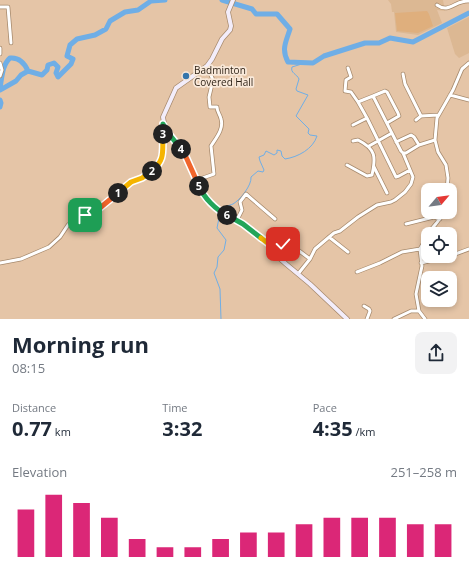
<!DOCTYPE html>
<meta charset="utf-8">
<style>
:root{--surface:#fff;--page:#f2f2f3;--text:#1f2937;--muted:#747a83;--accent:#db2777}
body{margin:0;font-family:"Open Sans",sans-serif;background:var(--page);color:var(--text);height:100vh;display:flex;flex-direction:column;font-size:15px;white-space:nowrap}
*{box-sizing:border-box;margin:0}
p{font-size:13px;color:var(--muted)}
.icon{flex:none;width:22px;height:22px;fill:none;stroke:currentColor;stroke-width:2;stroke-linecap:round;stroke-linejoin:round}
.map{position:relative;height:319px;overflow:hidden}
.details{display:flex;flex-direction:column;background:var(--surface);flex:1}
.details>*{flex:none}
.needle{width:26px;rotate:61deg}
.controls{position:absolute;left:421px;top:183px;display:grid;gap:8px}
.controls a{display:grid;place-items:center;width:36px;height:36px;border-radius:8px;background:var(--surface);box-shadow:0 2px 6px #0003;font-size:20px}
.pin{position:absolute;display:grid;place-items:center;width:34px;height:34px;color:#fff;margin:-17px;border-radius:8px;box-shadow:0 2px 6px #0006}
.km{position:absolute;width:20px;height:20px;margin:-10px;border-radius:50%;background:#222;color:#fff;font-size:11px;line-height:20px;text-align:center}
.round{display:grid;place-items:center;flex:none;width:42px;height:42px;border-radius:8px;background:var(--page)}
.summary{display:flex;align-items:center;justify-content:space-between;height:68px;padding:0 12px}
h1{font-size:22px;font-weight:700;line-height:30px}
.stats{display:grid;grid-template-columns:repeat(3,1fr);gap:6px;height:68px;padding:4px 12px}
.stats div{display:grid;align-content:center}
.stats b{font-size:20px;font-weight:700}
.stats small{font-size:11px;font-weight:400}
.stats p{font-size:11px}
.chart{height:112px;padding:8px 12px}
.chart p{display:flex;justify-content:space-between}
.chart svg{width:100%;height:72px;margin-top:4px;stroke:var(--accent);stroke-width:6}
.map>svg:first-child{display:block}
.built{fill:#dcb893}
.green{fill:#dfaf7d}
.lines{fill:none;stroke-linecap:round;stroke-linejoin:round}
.stream{stroke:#6faee6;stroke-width:1}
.river{stroke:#6faee6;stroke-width:5}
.street-casing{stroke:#a78a6d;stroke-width:4.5}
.secondary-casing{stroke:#a78a6d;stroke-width:5.5}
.street{stroke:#fff;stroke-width:3}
.secondary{stroke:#f3edfa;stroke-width:4}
.split-1-casing{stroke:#fff;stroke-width:8}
.split-2-casing{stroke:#fff;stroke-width:8}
.split-3-casing{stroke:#fff;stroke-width:8}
.split-4-casing{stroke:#fff;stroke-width:8}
.split-5-casing{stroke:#fff;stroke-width:8}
.split-6-casing{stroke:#fff;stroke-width:8}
.split-7-casing{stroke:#fff;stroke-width:8}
.split-8-casing{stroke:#fff;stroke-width:8}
.split-1{stroke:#f0652b;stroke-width:5}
.split-2{stroke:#f5b400;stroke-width:5}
.split-3{stroke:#f5b400;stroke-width:5}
.split-4{stroke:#22a559;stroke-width:5}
.split-5{stroke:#f0652b;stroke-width:5}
.split-6{stroke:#22a559;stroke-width:5}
.split-7{stroke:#22a559;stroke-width:5}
.split-8{stroke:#f5b400;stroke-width:5}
.poi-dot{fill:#3475ab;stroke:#f9e9da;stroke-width:1.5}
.labels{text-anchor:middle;stroke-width:3.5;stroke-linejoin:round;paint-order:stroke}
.poi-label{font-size:10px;fill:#2b1f13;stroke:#f9e9da;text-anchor:start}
</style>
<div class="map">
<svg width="469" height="319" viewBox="0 0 469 319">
<rect width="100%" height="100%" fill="#e5c5a7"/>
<path class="built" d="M388,0h55l2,11 -8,-1 5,13 -24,12 -22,-3 -2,-20h-2l-1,-8z
M469,17v36l-10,5 -4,-4 -8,-26z"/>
<path class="green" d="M427,11l2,3 4,12 -15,7 -21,-2 -2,-18z"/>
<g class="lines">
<path class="stream" d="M222,211c3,-5 6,-5 11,-7 7,-4 19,-19 18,-27l7,-6 5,1 1,-2 -4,-9 -1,-4 5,-2 2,-4 8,4 3,-2v-3l4,1 1,5 3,3c13,-2 28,-10 32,-23l-7,-1 -2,-2 1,-4 -13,-13 12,-21 -11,-4 -1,-2 3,-10c-2,-5 -9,-6 -7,-12l13,-4
M220,213l-3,15 9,12 -2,10 -6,7 -1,10 -3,6 6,16 1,30"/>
<path class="river" d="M222,0l30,9 4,5h21l13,15c-4,13 -9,20 -2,33l25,1 11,-7 41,-13h14l11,-5 23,4 56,-29
M0,88c2,-10 2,-23 10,-30 10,-1 15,6 18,13l14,4 5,-5 1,-5 6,-2 4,4 -2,6 2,4 13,-13 2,-5 -6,-3 3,-11 7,-6 18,-4 11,-6 4,-8 15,-9 13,-2 13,-9 14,-1
M0,90l16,-9 5,-6 7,-4
M0,100l1,3 -1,4"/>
<defs>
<path id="street" d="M437,5c12,9 18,-5 32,-4
M0,7h8l3,36
M0,48v6
M0,63l2,7 -2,6
M348,68l3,9 -5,3 -1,11 6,1 7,10
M403,74l2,10 16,32
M450,95l19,5
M373,96l12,-5 2,1 11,21 1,3 -12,7
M367,118l29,59 3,-1 11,-6
M416,120l5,-4 17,-1
M353,125l14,-7 -9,-16 15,-6 28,55 2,2h3l13,-8 16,-5
M396,142l15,-7 3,2 5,8
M369,146l23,-13
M347,165l20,11 5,-1c4,-18 4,-26 -14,-35l-5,1
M374,167l13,26
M197,180l17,-6 -3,-28c5,-8 13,-17 10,-27 -1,-5 -4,-7 -4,-12h-7l-1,-10 4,-17 -6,-14
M447,190l1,-12 -2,-13 -8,-13 -3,-12 2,-22 16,-28 9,-21 7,-6
M237,220l5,-10 -2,-8 6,-8 29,25
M406,224l28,-7 6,2
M428,234c5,-8 13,-14 15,-22
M329,237l19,15
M274,250l5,-6h4l4,3h7l16,12
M450,256l19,-7
M0,263l21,-4 28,-12 11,-10 8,-12 10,-8 15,-3 38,-32 11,-4 11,-8 9,-10 1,-34
M421,263l28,-7
M357,272l23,-9 22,-11 18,-3
M298,274l12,-15 5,-10 13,-11 6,-5 6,-2 18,-14 19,-12 14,-3 4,-2 10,-8 6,-8 2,-7 -10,-24
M364,306l5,3 1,2 -3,8
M419,311l6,8
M394,319l17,-8h8l-3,-17 6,-28 -2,-17 8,-14"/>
<path id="secondary" d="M233,0l-5,12 3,14 -1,4 -8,9 -10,20 -5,7 -31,22 -13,29 2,12 21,28 15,33 15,19 27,15 26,20 8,12 9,8 24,20 37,35"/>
</defs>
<use href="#street" class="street-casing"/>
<use href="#secondary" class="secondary-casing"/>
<use href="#street" class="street"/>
<use href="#secondary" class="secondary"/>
</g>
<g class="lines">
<defs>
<path id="split-1" d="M85,215l10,-3 23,-19"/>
<path id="split-2" d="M118,193l13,-11 11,-4 10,-7"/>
<path id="split-3" d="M152,171c14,-12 10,-20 11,-37"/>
<path id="split-4" d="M163,134v-10l2,5 16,20"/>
<path id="split-5" d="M181,149l5,8 13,29"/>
<path id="split-6" d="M199,186c5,12 17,24 28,29"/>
<path id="split-7" d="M227,215l16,9 18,14"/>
<path id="split-8" d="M261,238l8,6 5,6 5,-6h4"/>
</defs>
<use href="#split-1" class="split-1-casing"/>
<use href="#split-2" class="split-2-casing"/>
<use href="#split-3" class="split-3-casing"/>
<use href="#split-4" class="split-4-casing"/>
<use href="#split-5" class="split-5-casing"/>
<use href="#split-6" class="split-6-casing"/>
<use href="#split-7" class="split-7-casing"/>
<use href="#split-8" class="split-8-casing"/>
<use href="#split-1" class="split-1"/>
<use href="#split-2" class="split-2"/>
<use href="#split-3" class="split-3"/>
<use href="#split-4" class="split-4"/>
<use href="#split-5" class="split-5"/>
<use href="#split-6" class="split-6"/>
<use href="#split-7" class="split-7"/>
<use href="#split-8" class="split-8"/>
</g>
<circle class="poi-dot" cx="186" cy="76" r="4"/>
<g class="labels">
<g class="poi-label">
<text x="194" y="74">Badminton<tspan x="194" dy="12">Covered Hall</tspan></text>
</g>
</g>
</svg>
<div class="controls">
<a><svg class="needle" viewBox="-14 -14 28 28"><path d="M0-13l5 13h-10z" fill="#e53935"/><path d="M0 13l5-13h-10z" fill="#747a83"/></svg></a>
<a><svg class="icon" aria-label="locate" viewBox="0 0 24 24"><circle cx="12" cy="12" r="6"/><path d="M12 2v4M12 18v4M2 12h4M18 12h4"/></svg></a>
<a><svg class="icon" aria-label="layers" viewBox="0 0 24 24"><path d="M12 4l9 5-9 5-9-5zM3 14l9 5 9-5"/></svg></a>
</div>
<div class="pin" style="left:85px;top:215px;background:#1e9e55"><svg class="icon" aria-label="arrive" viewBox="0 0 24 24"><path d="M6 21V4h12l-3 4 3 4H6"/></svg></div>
<div class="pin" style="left:283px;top:244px;background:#d93025"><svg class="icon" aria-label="check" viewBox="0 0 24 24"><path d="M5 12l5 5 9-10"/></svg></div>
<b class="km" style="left:118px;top:193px">1</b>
<b class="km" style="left:152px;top:171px">2</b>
<b class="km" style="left:163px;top:134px">3</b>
<b class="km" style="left:181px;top:149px">4</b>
<b class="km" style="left:199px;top:186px">5</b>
<b class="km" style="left:227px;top:215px">6</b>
</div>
<section class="details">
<div class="summary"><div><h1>Morning run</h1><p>08:15</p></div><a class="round"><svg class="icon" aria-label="share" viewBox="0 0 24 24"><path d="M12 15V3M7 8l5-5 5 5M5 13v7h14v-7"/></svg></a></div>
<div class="stats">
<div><p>Distance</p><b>0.77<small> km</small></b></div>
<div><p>Time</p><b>3:32</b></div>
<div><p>Pace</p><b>4:35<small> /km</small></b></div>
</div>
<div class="chart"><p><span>Elevation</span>251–258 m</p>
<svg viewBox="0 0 160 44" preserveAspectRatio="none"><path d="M5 44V15M15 44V6M25 44V11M35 44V20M45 44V33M55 44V38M65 44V38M75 44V33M85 44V29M95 44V29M105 44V24M115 44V20M125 44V20M135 44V20M145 44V24M155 44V24"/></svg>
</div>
</section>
